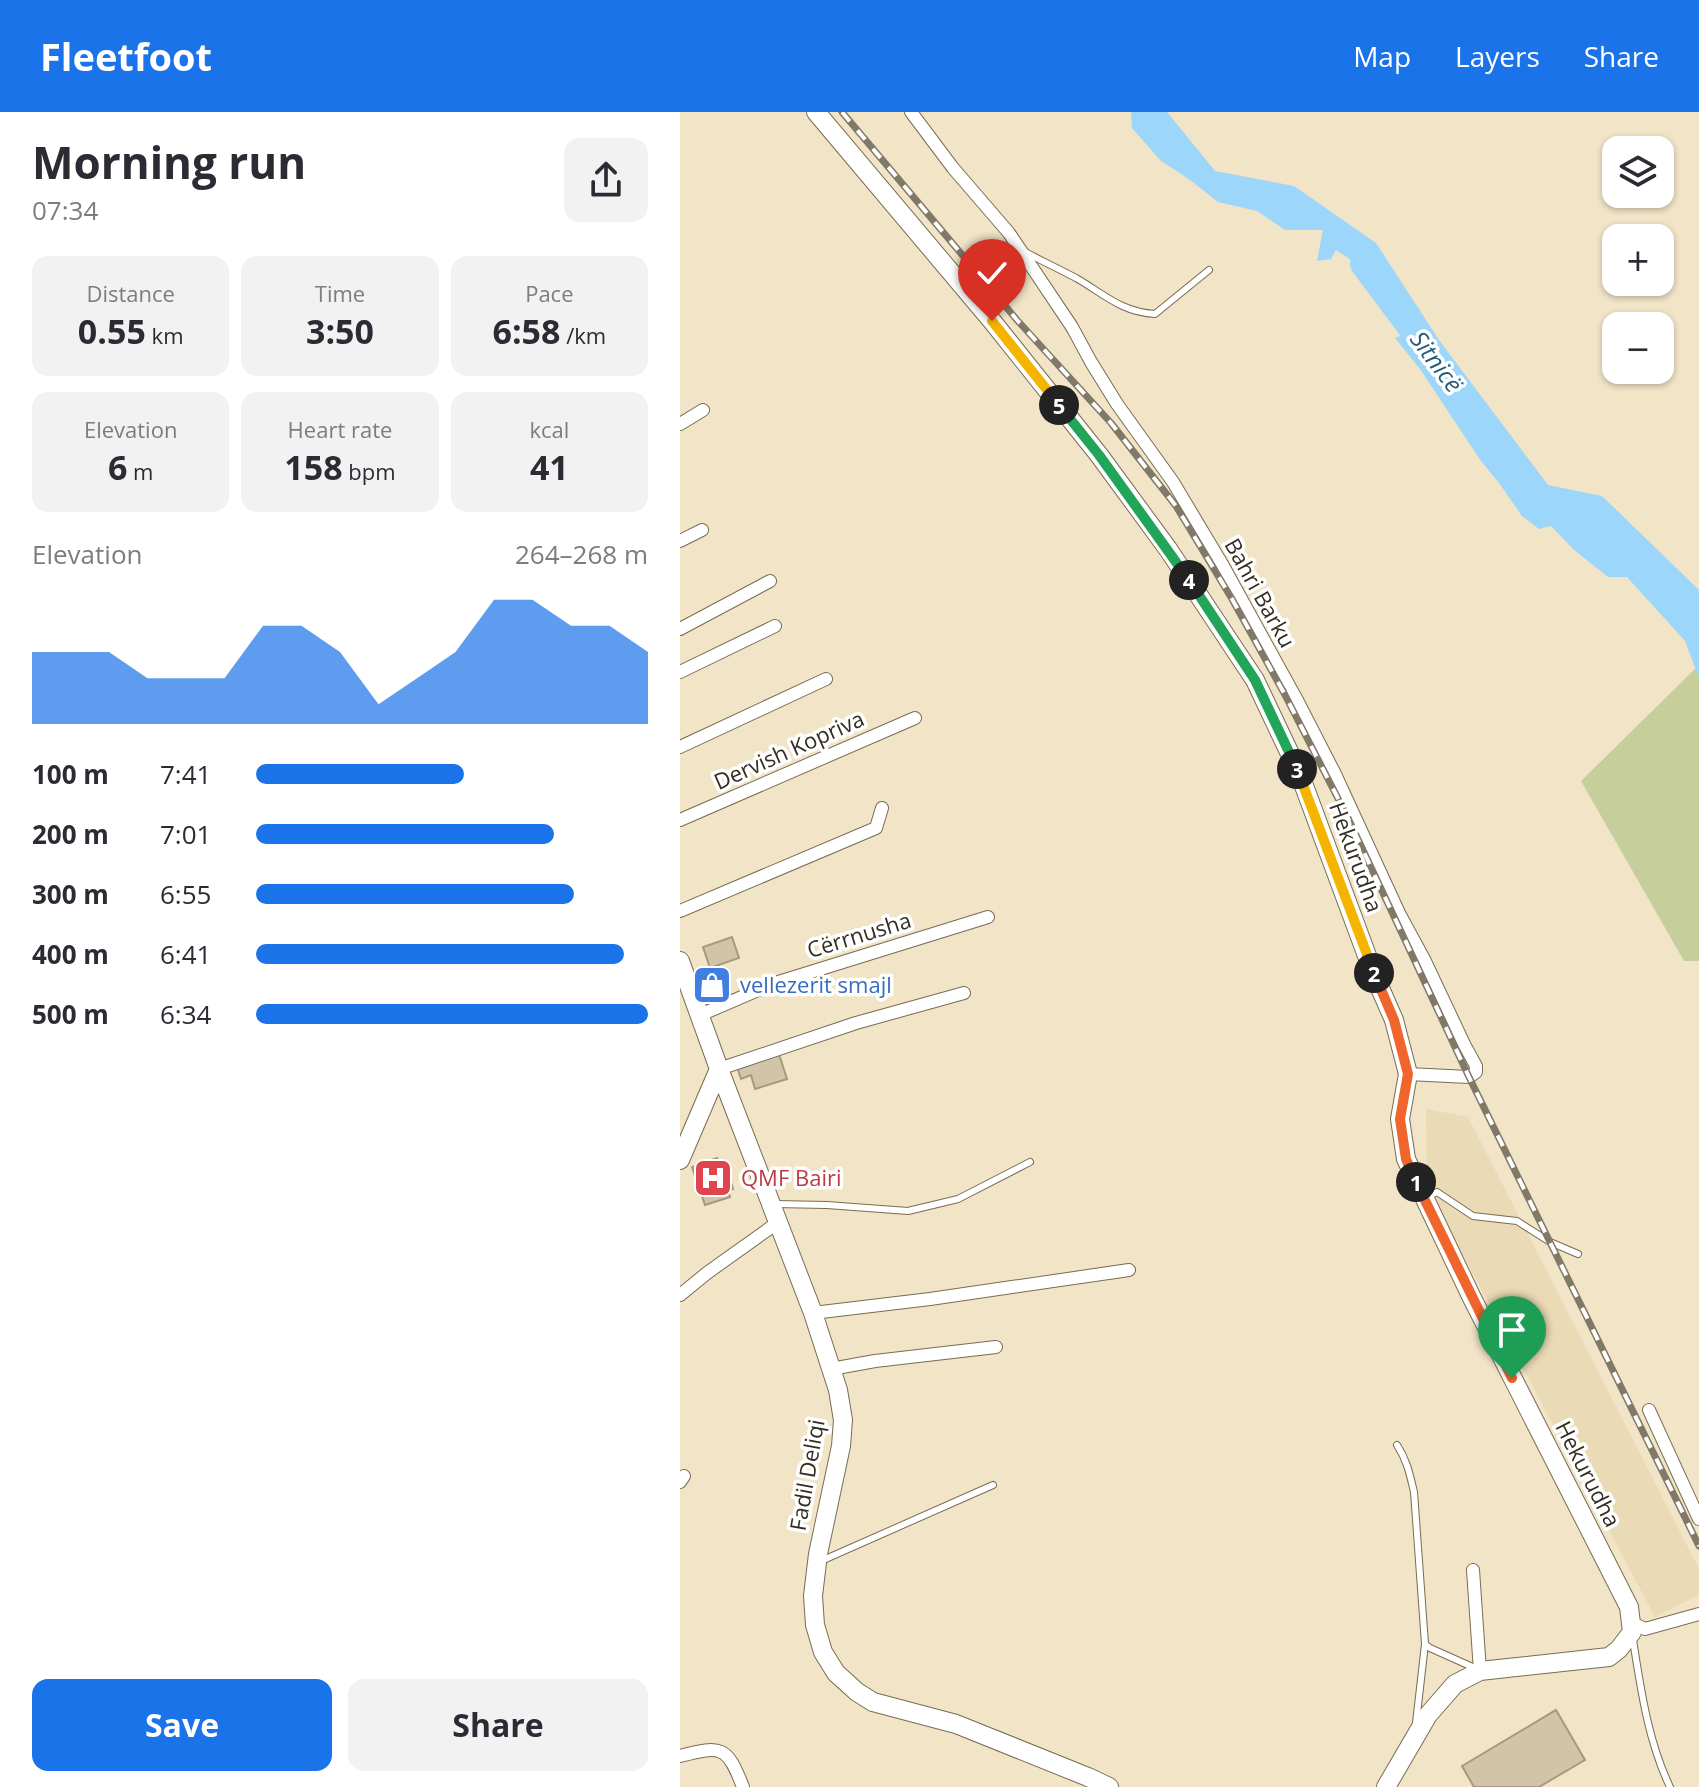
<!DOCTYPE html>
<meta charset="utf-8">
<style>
:root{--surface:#fff;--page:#f2f2f3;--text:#2b2b33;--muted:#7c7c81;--accent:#1a73e8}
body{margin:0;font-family:"Open Sans",sans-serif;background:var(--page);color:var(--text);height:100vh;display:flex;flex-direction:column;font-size:30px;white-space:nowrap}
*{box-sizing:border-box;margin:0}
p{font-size:26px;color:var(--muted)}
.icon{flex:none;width:44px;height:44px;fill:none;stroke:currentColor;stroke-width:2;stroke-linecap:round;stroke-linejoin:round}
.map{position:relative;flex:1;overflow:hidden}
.panel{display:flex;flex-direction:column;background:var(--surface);width:680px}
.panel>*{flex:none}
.buttons{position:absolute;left:922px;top:24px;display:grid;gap:16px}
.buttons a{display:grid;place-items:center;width:72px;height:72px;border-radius:16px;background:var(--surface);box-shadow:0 2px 6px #0004;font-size:40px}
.pin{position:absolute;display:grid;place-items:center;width:68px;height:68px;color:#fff;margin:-82px -34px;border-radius:50% 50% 50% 0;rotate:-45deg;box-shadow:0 0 8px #0007}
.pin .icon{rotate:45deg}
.km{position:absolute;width:40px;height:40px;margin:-20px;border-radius:50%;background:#222;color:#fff;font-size:22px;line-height:40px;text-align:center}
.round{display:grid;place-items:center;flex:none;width:84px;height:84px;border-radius:16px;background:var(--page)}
.summary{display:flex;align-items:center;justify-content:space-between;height:136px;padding:0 32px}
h1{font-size:44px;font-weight:700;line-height:60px}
.stats{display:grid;grid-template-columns:repeat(3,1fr);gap:12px;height:136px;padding:8px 32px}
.stats div{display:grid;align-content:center;border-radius:16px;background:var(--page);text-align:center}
.stats b{font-size:34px;font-weight:700}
.stats small{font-size:22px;font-weight:400}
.stats p{font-size:22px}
.chart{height:224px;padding:16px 32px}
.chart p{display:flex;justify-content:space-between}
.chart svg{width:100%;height:144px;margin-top:8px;fill:var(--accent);opacity:.7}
.cta{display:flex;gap:16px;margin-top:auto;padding:16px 32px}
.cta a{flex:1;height:92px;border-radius:16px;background:var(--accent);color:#fff;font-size:32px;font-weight:700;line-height:92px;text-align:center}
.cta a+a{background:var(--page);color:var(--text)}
ul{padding:0 32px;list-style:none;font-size:26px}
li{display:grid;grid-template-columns:128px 96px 1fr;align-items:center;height:60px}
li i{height:20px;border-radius:10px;background:var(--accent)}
header{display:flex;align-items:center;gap:48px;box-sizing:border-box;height:112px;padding:0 40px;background:var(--accent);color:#fff}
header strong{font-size:38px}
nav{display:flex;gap:44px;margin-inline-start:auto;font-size:28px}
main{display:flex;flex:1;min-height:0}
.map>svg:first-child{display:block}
.built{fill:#eadab6}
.green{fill:#c6cf9c}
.water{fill:#9cd6fa}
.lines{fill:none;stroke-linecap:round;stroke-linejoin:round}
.river{stroke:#9cd6fa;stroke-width:26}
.building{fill:#d1c4a8;stroke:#a69a7e;stroke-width:2}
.lane-casing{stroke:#786c52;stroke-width:8}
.street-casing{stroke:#786c52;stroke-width:14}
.secondary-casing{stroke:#786c52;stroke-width:20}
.lane{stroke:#fff;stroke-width:6}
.street{stroke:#fff;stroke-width:12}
.secondary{stroke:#fff;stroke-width:18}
.rail-casing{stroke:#817967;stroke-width:7}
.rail{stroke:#fff;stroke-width:4;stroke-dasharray:12;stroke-linecap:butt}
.split-1-casing{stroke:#fff;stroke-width:16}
.split-2-casing{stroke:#fff;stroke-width:16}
.split-3-casing{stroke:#fff;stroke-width:16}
.split-4-casing{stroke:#fff;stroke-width:16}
.split-5-casing{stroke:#fff;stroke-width:16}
.split-6-casing{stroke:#fff;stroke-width:16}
.split-1{stroke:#f0652b;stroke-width:10}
.split-2{stroke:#f0652b;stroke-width:10}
.split-3{stroke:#f5b400;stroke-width:10}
.split-4{stroke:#22a559;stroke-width:10}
.split-5{stroke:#22a559;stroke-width:10}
.split-6{stroke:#f5b400;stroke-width:10}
.labels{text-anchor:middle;stroke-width:7;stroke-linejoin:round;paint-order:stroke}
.street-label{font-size:22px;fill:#332e23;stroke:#fff}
.shop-label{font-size:22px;fill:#366cbe;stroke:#fff;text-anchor:start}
.health-label{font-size:22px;fill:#be3a42;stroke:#fff;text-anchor:start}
.water-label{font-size:24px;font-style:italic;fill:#245c7b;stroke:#fff}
</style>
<header>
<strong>Fleetfoot</strong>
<nav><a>Map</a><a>Layers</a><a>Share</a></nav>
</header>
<main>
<section class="panel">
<div class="summary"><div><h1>Morning run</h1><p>07:34</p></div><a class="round"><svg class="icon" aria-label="share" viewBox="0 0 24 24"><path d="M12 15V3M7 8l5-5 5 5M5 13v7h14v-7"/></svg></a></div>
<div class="stats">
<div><p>Distance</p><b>0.55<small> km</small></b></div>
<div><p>Time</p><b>3:50</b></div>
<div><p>Pace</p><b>6:58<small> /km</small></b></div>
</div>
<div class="stats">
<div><p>Elevation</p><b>6<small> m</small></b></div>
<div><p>Heart rate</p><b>158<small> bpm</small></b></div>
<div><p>kcal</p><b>41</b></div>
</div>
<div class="chart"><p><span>Elevation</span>264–268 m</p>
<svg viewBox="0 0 160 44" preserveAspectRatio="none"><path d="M0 44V22L10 22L20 22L30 30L40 30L50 30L60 14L70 14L80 22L90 38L100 30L110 22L120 6L130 6L140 14L150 14L160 22V44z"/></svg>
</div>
<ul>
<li><b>100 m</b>7:41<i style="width:53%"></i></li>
<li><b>200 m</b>7:01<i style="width:76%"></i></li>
<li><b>300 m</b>6:55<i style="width:81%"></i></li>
<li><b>400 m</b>6:41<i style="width:94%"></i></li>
<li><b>500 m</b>6:34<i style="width:100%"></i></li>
</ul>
<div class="cta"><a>Save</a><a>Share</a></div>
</section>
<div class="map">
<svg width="1019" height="1675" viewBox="0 0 1019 1675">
<rect width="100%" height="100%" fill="#f1e4c7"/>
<path class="built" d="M746,997l42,8 231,452v26l-44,22 -228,-430z"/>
<path class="green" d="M1019,553v296h-15l-103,-180z"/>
<path class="water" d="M451,0h36l48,59 79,15 82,57 63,97 109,145 54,11 97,94v88l-14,-37 -58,-64h-19l-35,-28 -22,-23 -12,3 -17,-13 -23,-33 -18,-22 -61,-92 -25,-31 15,-5v-20l-22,-23 -17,6 -11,-30 -24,-16 -5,9 -14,2 6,-31h-38l-28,-19 -39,-9 -28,-22 -30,-20 -28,-32z"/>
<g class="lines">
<path class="river" d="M683,152l68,91"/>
</g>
<path class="building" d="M52,825l7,21 -29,10 -7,-21z
M38,860l10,22 -18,8 -10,-22z
M98,939l9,28 -32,10 -4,-14 -10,4 -5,-15z
M37,1046l4,9 5,-1 7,23 -5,2 2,6 -25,8 -13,-38z
M876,1598l29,50 -46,27h-65l-12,-21z"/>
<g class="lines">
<defs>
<path id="lane" d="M345,140c17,9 34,17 51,26 28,16 45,34 79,36l54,-44
M747,1085l10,-5 36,24 44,5 33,21 28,12
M94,1092l53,1 81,6 50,-12 72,-37
M717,1333c10,15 13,30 17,47l11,152 5,4 47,21
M141,1449l172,-76
M953,1528c8,50 15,101 37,147
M736,1611l9,-79"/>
<path id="street" d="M231,0l42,56 56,65 63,94 19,35 26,42 56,78 49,82 76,138 37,72 64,139 25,46 40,85 12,22v6l-7,5 -61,-3
M0,312l23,-14
M0,429l22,-11
M0,517l90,-48
M0,560l95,-46
M0,635l146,-68
M0,708l235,-102
M0,799l196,-83 6,-20
M20,903l72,-31 216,-67
M39,957l137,-46 108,-30
M0,1183l27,-22 70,-50
M133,1201l117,-14 199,-29
M151,1257l44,-8 121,-14
M969,1298l50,109
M0,1370l4,-6
M793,1458l7,101
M950,1510l15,7 54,-15
M0,1644c42,-11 47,-10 63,31"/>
<path id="secondary" d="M136,0l176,209 107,134 69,94 87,131 45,95 73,197 21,48 14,54 -8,45 6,40 65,137 158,311 3,25 -13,17 -10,8 -129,14 -25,13 -27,31 -42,72
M0,849l39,108 94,244 25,77 5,30 -2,26 -23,108 -5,42 2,29 8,27 13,21 21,19 16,10 83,22 132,53 21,10
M0,1048l39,-91"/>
</defs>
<use href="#lane" class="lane-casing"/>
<use href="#street" class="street-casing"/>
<use href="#secondary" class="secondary-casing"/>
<use href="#lane" class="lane"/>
<use href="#street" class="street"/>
<use href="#secondary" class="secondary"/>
<defs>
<path id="rail" d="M162,0l175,208 94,103 65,83 56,93 52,94 64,125 121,259 230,469"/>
</defs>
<use href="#rail" class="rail-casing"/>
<use href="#rail" class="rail"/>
</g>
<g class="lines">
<defs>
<path id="split-1" d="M736,1070l96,196"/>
<path id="split-2" d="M694,861l20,47 14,54 -8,45 6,40 10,23"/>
<path id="split-3" d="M617,657l77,204"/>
<path id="split-4" d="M509,468l66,100 42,89"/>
<path id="split-5" d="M379,293l40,50 90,125"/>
<path id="split-6" d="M312,209l67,84"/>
</defs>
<use href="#split-1" class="split-1-casing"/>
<use href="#split-2" class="split-2-casing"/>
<use href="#split-3" class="split-3-casing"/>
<use href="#split-4" class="split-4-casing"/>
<use href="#split-5" class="split-5-casing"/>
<use href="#split-6" class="split-6-casing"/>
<use href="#split-1" class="split-1"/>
<use href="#split-2" class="split-2"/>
<use href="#split-3" class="split-3"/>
<use href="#split-4" class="split-4"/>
<use href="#split-5" class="split-5"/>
<use href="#split-6" class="split-6"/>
</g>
<defs>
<symbol id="shop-square" viewBox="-11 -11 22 22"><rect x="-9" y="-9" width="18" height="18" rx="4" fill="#3f7fe0" stroke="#fff"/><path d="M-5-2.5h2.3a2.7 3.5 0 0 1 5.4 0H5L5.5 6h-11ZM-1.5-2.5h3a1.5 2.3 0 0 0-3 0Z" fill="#fff"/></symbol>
<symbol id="hospital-square" viewBox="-11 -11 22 22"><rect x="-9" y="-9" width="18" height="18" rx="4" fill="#e0444e" stroke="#fff"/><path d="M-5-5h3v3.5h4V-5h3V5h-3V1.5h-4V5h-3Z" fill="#fff"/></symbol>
</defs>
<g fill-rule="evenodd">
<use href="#shop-square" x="10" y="851" width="44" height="44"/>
<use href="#hospital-square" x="11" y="1044" width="44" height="44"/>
</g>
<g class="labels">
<g class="street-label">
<text transform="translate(580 481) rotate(61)" y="8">Bahri Barku</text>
<text transform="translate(109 638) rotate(-24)" y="8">Dervish Kopriva</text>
<text transform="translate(676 745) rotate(70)" y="8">Hekurudha</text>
<text transform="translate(179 823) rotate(-17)" y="8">Cërrnusha</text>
<text transform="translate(908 1362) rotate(63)" y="8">Hekurudha</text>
<text transform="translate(127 1363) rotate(-80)" y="8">Fadil Deliqi</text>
</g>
<g class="shop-label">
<text x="60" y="881">vellezerit smajl</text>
</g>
<g class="health-label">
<text x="61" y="1074">QMF Bairi</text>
</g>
<g class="water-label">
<text transform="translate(756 250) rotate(53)" y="8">Sitnicë</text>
</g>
</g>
</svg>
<div class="buttons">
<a><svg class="icon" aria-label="layers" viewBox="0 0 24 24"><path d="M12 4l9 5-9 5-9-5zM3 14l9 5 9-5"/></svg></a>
<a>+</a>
<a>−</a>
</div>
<div class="pin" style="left:832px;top:1266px;background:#1e9e55"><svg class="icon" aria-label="arrive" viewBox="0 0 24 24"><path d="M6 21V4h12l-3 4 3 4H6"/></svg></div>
<div class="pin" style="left:312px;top:209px;background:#d93025"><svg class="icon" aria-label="check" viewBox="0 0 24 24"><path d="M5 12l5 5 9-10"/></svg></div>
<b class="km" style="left:736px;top:1070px">1</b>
<b class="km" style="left:694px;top:861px">2</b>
<b class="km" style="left:617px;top:657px">3</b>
<b class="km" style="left:509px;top:468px">4</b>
<b class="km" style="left:379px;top:293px">5</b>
</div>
</main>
